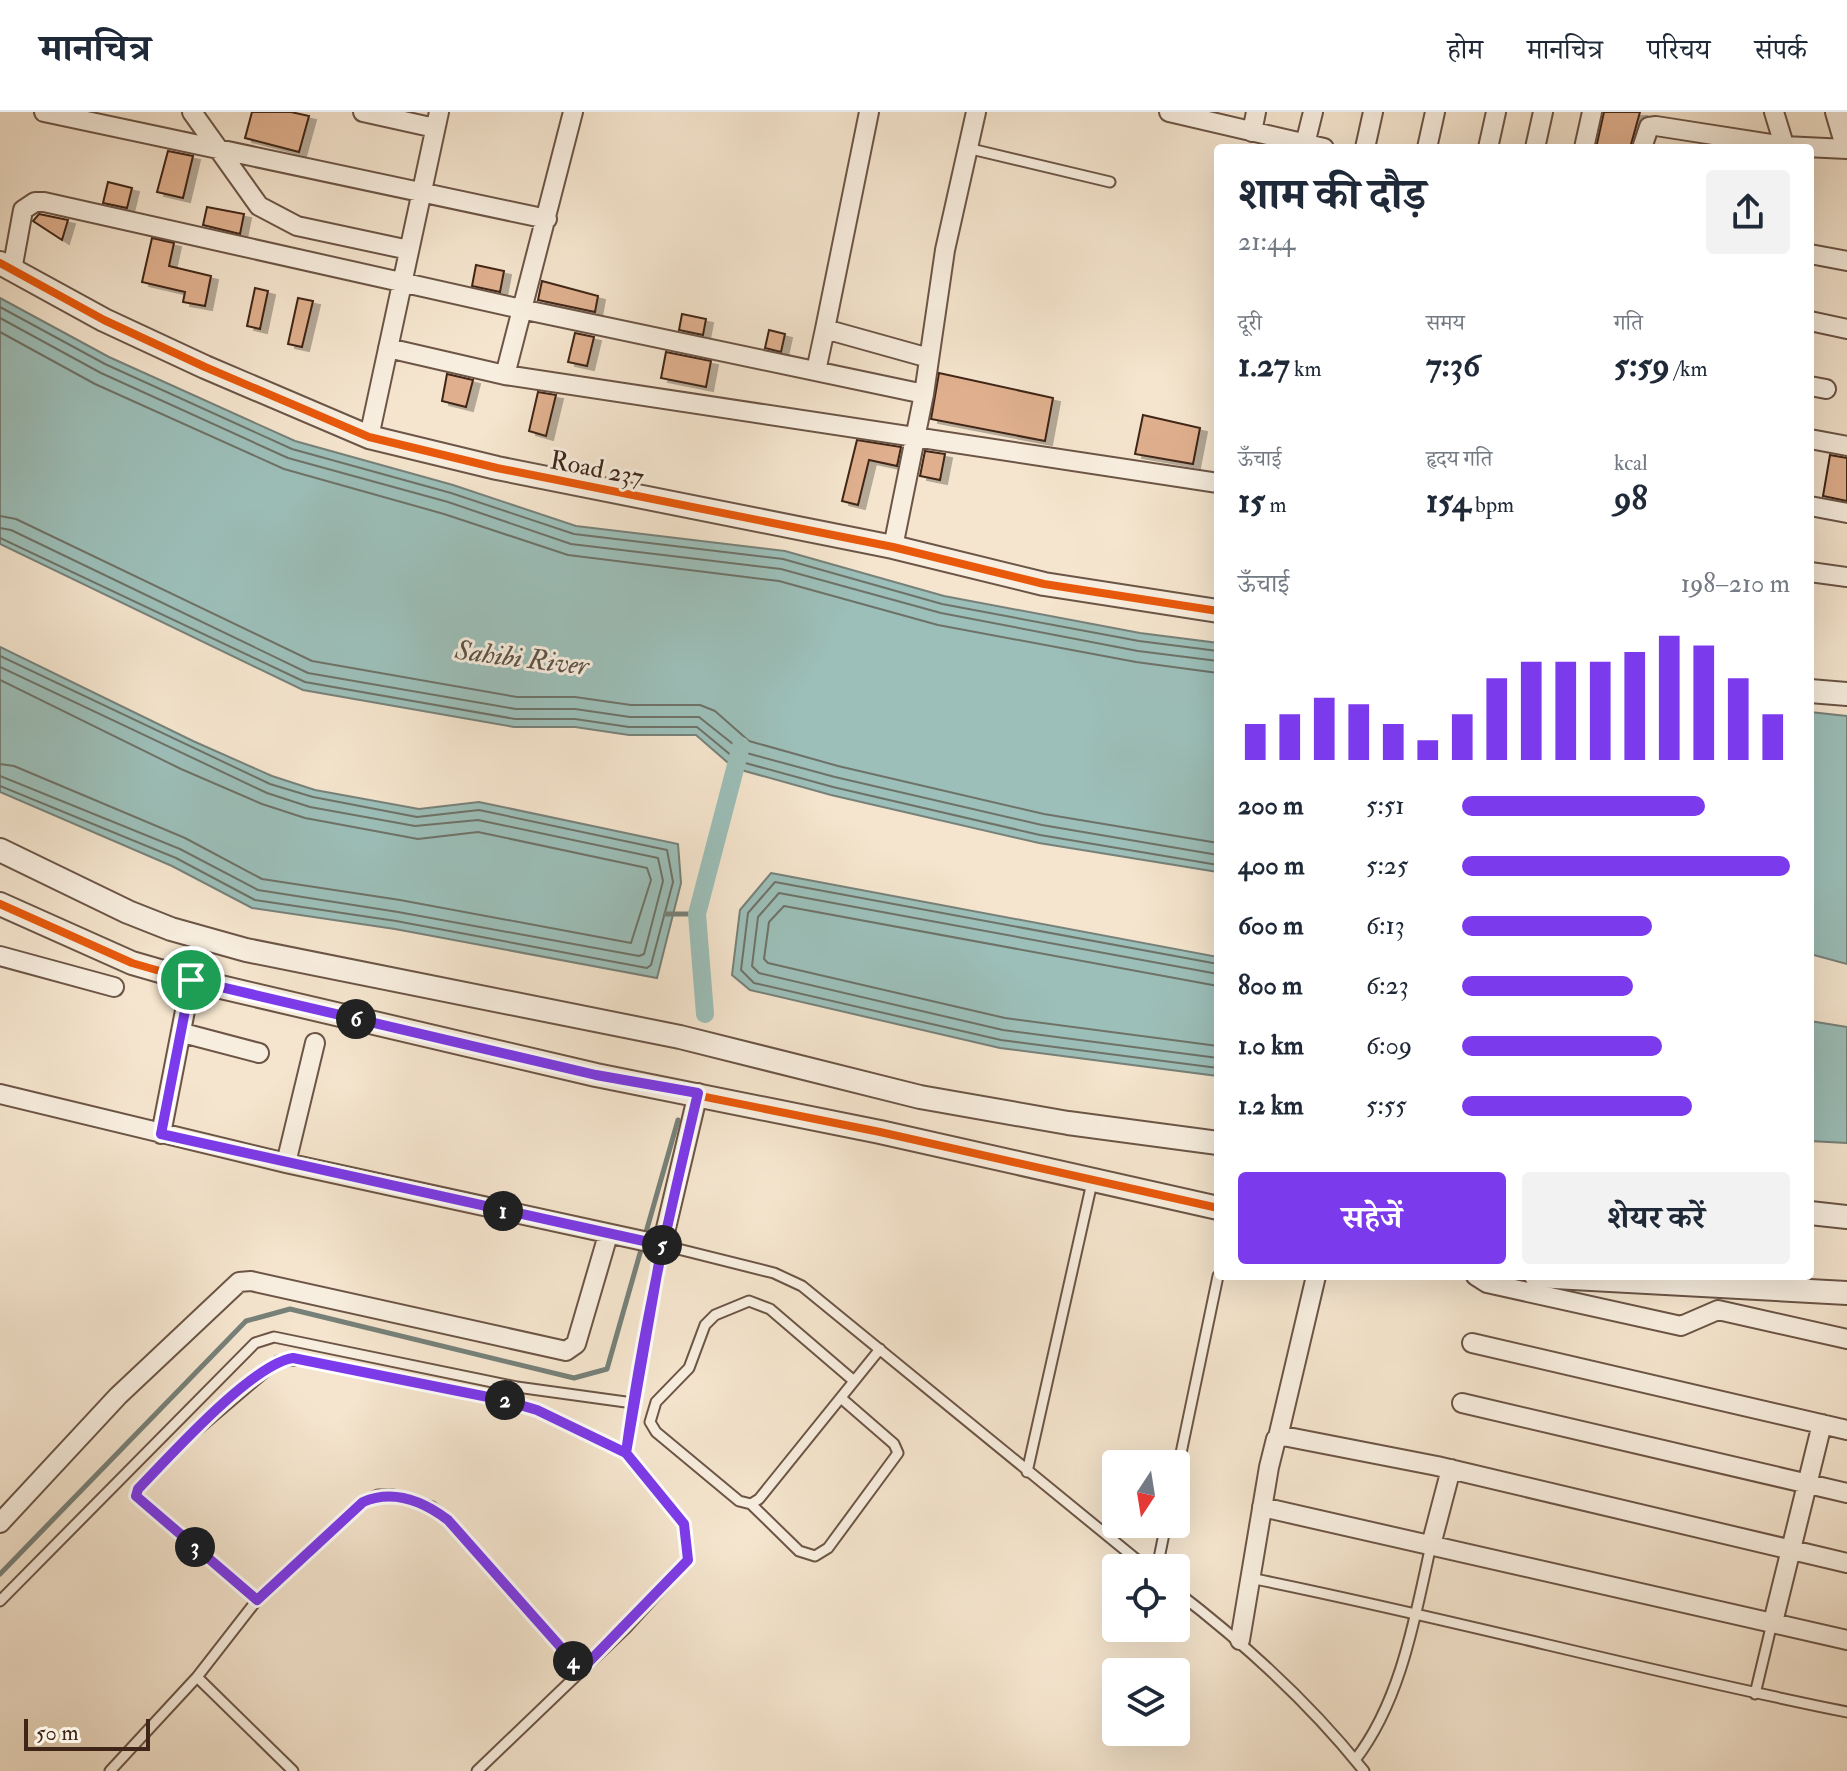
<!DOCTYPE html>
<html lang="hi">
<meta charset="utf-8">
<style>
:root{--surface:#fff;--page:#f2f2f3;--text:#1f2937;--muted:#747a83;--line:#e0e1e3;--accent:#7c3aed}
body{margin:0;font-family:"IM FELL Double Pica","Noto Serif Devanagari",serif;background:var(--page);color:var(--text);height:100vh;display:flex;flex-direction:column;font-size:30px;white-space:nowrap}
*{box-sizing:border-box;margin:0}
p{font-size:26px;color:var(--muted)}
.icon{flex:none;width:44px;height:44px;fill:none;stroke:currentColor;stroke-width:2;stroke-linecap:round;stroke-linejoin:round}
.map{position:relative;flex:1;overflow:hidden}
.side{position:absolute;left:1214px;top:32px;width:600px;height:1136px;display:flex;flex-direction:column;background:var(--surface);border-radius:8px;box-shadow:0 8px 32px #0002}
.side>*{flex:none}
.needle{width:52px;rotate:192deg}
.fabs{position:absolute;left:1102px;top:1338px;display:grid;gap:16px}
.fabs a{display:grid;place-items:center;width:88px;height:88px;border-radius:8px;background:var(--surface);box-shadow:0 8px 32px #0002;font-size:40px}
.scale{position:absolute;left:24px;bottom:20px;width:126px;box-sizing:border-box;padding-left:8px;border:4px solid #3f2518;border-top:0;font-size:22px;line-height:28px;white-space:nowrap;color:#3f2518;-webkit-text-stroke:6px #f8eedf;paint-order:stroke}
.pin{position:absolute;display:grid;place-items:center;width:68px;height:68px;color:#fff;margin:-34px;border:4px solid #fff;border-radius:50%;box-shadow:0 2px 8px #0007}
.km{position:absolute;width:40px;height:40px;margin:-20px;border-radius:50%;background:#222;color:#fff;font-size:22px;line-height:40px;text-align:center}
.round{display:grid;place-items:center;flex:none;width:84px;height:84px;border-radius:8px;background:var(--page)}
.headline{display:flex;align-items:center;justify-content:space-between;height:136px;padding:0 24px}
h1{font-size:44px;font-weight:700;line-height:60px}
.figures{display:grid;grid-template-columns:repeat(3,1fr);gap:12px;height:136px;padding:8px 24px}
.figures div{display:grid;align-content:center}
.figures b{font-size:34px;font-weight:700}
.figures small{font-size:22px;font-weight:400}
.figures p{font-size:22px}
.chart{height:224px;padding:16px 24px}
.chart p{display:flex;justify-content:space-between}
.chart svg{width:100%;height:144px;margin-top:8px;stroke:var(--accent);stroke-width:6}
.button{display:flex;gap:16px;margin-top:auto;padding:16px 24px}
.button a{flex:1;height:92px;border-radius:8px;background:var(--accent);color:#fff;font-size:32px;font-weight:700;line-height:92px;text-align:center}
.button a+a{background:var(--page);color:var(--text)}
ul{padding:0 24px;list-style:none;font-size:26px}
li{display:grid;grid-template-columns:128px 96px 1fr;align-items:center;height:60px}
li i{height:20px;border-radius:10px;background:var(--accent)}
header{display:flex;align-items:center;gap:48px;box-sizing:border-box;height:112px;padding:0 40px;background:var(--surface);border-bottom:2px solid var(--line)}
header strong{font-size:38px}
nav{display:flex;gap:44px;margin-inline-start:auto;font-size:28px}
.map>svg:first-child{display:block}
.water{fill:#9cbfb9;stroke:#778179;stroke-width:2}
.lines{fill:none;stroke-linecap:round;stroke-linejoin:round}
.shore{stroke:#6e7268;stroke-width:2}
.stream{stroke:#778179;stroke-width:5}
.canal{stroke:#9cbfb9;stroke-width:18}
.building{fill:#e0b08e;stroke:#3f2518;stroke-width:2;filter:url(#shadow)}
.service-casing{stroke:#6c5546;stroke-width:13}
.minor-casing{stroke:#6c5546;stroke-width:22}
.tertiary-casing{stroke:#6c5546;stroke-width:26}
.service{stroke:#f8eedf;stroke-width:9}
.minor{stroke:#f8eedf;stroke-width:18}
.tertiary{stroke:#f8eedf;stroke-width:22}
.cycleway-casing{stroke:#f8eedf;stroke-width:13}
.cycleway{stroke:#e8590c;stroke-width:8}
.route-casing{stroke:#fff;stroke-width:16}
.route{stroke:#7c3aed;stroke-width:10}
.labels{text-anchor:middle;stroke-width:6;stroke-linejoin:round;paint-order:stroke}
.street-label{font-size:26px;fill:#3f2518;stroke:#f8eedf}
.water-label{font-size:28px;font-style:italic;fill:#5b5348;stroke:#f8eedf}
</style>
<header>
<strong>मानचित्र</strong>
<nav><a>होम</a><a>मानचित्र</a><a>परिचय</a><a>संपर्क</a></nav>
</header>
<div class="map">
<svg width="1847" height="1659" viewBox="0 0 1847 1659">
<defs>
<filter id="shadow"><feDropShadow dx="7" dy="4" stdDeviation="0" flood-color="#0004"/></filter>
</defs>
<rect width="100%" height="100%" fill="#f5e5ce"/>
<filter id="stains"><feTurbulence type="fractalNoise" baseFrequency=".0025" numOctaves="4"/><feColorMatrix values="0 0 0 0 .2 0 0 0 0 .09 0 0 0 0 .02 0 0 0 .5 -.17"/></filter>
<radialGradient id="worn" r=".72"><stop offset=".6" stop-color="#630" stop-opacity="0"/><stop offset="1" stop-color="#630" stop-opacity=".3"/></radialGradient>
<path class="water" d="M0,186l109,59 186,84 158,44 123,41 209,25 159,45 196,37 78,10v229l-179,-29 -208,-48 -97,-27 -38,-33h-67l-54,-8h-61l-211,-37 -303,-146z
M0,535l193,94 79,35 43,14 104,19 60,-7 199,42 3,39 -24,95 -262,-49 -143,-21 -80,-42 -172,-74z
M1810,600l37,4v248l-37,-10z
M771,761l447,84v119l-218,-28 -250,-58 -18,-15 8,-65z
M1810,909l37,6v116l-37,-2z"/>
<g class="lines">
<path class="shore" d="M0,195l105,57 187,85 159,44 123,41 209,25 159,45 197,37 79,10
M0,206l101,55 187,85 160,44 123,42 210,25 160,44 197,38 80,10
M0,220l95,52 189,85 160,45 124,41 211,26 159,44 198,37 82,11
M0,404l16,3 296,142 205,36h58l56,8h69l15,6 34,30 89,25 206,48 174,29
M0,416l11,2 297,143 208,36h59l55,8h69l44,35 92,25 207,48 176,30
M0,426l305,144 210,37h60l54,8h68l41,34 95,26 207,48 178,30
M0,544l270,128 43,13 104,20 62,-7 188,40 6,32 -22,83 -4,3 -251,-47 -141,-21 -79,-42 -176,-72
M0,555l267,126 43,14 105,19 63,-6 180,38 5,23 -19,73 -5,2 -241,-44 -140,-22 -78,-41 -180,-73
M0,568l181,89 81,35 43,14 113,21 60,-7 169,36 4,12 -20,63 -231,-43 -138,-21 -77,-41 -171,-72 -14,-2
M1218,852l-443,-82 -27,31 -7,57 13,13 247,57 217,28
M1218,862l-439,-81 -21,24 -6,49 7,7 244,57 215,28
M1218,874l-434,-80 -15,16 -5,37 4,4 237,55 213,28"/>
<path class="stream" d="M666,802h31
M0,1462l246,-253 44,-12 284,69 33,-9 71,-249"/>
<path class="canal" d="M705,902l-8,-100 44,-168"/>
</g>
<path class="building" d="M252,0h39l18,4 -10,36 -54,-14z
M1604,0h36l-10,36h-34z
M168,39l25,5 -10,42 -26,-6z
M108,70l24,6 -5,20 -24,-5z
M207,95l37,7 -4,20 -37,-9z
M39,102l29,6 -6,20 -29,-19z
M152,126l22,5 -5,23 42,10 -6,30 -22,-4 2,-10 -43,-10z
M476,153l28,6 -4,21 -28,-6z
M542,169l56,15 -3,16 -57,-12z
M255,176l13,3 -8,38 -13,-3z
M298,186l15,3 -11,46 -14,-3z
M682,202l24,5 -3,16 -24,-5z
M769,218l16,4 -4,18 -16,-4z
M575,221l19,4 -7,29 -19,-4z
M666,240l45,9 -5,26 -45,-9z
M939,261l114,25 -8,43 -114,-22z
M447,262l26,6 -7,27 -24,-6z
M538,280l18,3 -10,41 -17,-5z
M1143,303l57,13 -7,36 -58,-10z
M857,328l44,7 -4,19 -28,-6 -11,45 -16,-4z
M925,339l20,3 -5,26 -20,-4z
M1830,343l17,3v43l-24,-5z"/>
<g class="lines">
<defs>
<path id="service" d="M967,36l143,34
M854,1269l-84,-72 -21,-8 -34,14 -10,10 -16,43 -33,34 -6,20 6,10 83,69 12,3 8,-5 121,-150
M1027,1360l66,-294
M1176,1365l42,-201
M751,1392l48,47 16,5 13,-8 70,-95 -4,-9 -53,-46
M1157,1456l9,-44
M1250,1466c200,40 397,94 597,134
M1176,1479c69,53 133,111 188,180
M257,1488l-121,-104 2,-7 45,-47 95,-81 27,-1 198,40 34,10 89,43
M0,1489l255,-258 19,-6 243,50 116,16
M197,1565l96,94
M1755,1582l17,-71
M1355,1648c46,-59 60,-143 76,-215
M110,1659l87,-94 60,-77 106,-98 15,-7h15l39,12 16,13 133,150
M477,1659l149,-143 62,-68 -4,-36 -58,-71 36,-208 112,28 28,13 345,282"/>
<path id="minor" d="M44,0l503,107
M192,0l67,94 38,20 112,24
M363,0l72,16
M869,0l-44,217 104,29
M1169,0l155,36
M1774,0l11,36
M1252,20l4,-20
M1305,32l8,-32
M1365,36l8,-36
M1427,36l8,-36
M1488,36l8,-36
M1535,36l8,-36
M1584,36l8,-36
M1642,36l7,-21 7,-1 128,20 63,3
M1810,142l37,7
M12,158l11,-60 12,-8h9l477,107 403,85
M1810,209l37,8
M388,236l117,27 713,108
M816,259l9,-42
M505,263l68,-263
M1810,274l16,3
M369,325l70,-325
M1810,327l37,7
M1810,394l37,7
M893,435l31,-153 21,-144 31,-138
M1810,460l37,5
M0,844l114,31
M183,921l76,20
M0,982l286,69 376,82 36,-152
M161,1022l30,-154
M286,1051l29,-120
M1476,1164l11,7 194,43 37,-16 129,29
M1472,1231l375,87
M1462,1291l385,90
M1278,1325l38,-161
M1262,1395l585,133
M0,1411l118,-127 121,-114 12,-1 315,70 10,-7 32,-109
M1431,1433l20,-76
M1773,1510l49,-198
M1240,1528l29,-173 7,-28 7,-3 154,30 410,97"/>
<path id="tertiary" d="M1837,0l10,34
M0,151l104,57 101,47 164,70 128,31 396,79 151,37 174,27
M1810,579l37,3
M0,738l128,62 43,17 75,21 434,87 240,60 148,26 150,20
M0,792l132,59 59,17 405,95 284,57 338,76
M1810,1101l37,4
M1536,1164l311,17"/>
</defs>
<use href="#service" class="service-casing"/>
<use href="#minor" class="minor-casing"/>
<use href="#tertiary" class="tertiary-casing"/>
<use href="#service" class="service"/>
<use href="#minor" class="minor"/>
<use href="#tertiary" class="tertiary"/>
<defs>
<path id="cycleway" d="M0,151l104,57 101,47 164,70 128,31 396,79 151,37 174,27
M0,792l132,59 59,17 405,95 284,57 338,76"/>
</defs>
<use href="#cycleway" class="cycleway-casing"/>
<use href="#cycleway" class="cycleway"/>
</g>
<g class="lines">
<defs>
<path id="route" d="M191,868l-30,154 501,111 -36,208 -89,-43 -34,-10 -210,-42c-41,6 -124,99 -155,131l-2,7 121,104 106,-98c30,-13 60,-1 85,18l133,150 107,-110 -4,-36 -58,-71c16,-122 44,-241 72,-360l-102,-18 -405,-95"/>
</defs>
<use href="#route" class="route-casing"/>
<use href="#route" class="route"/>
</g>
<g class="labels">
<g class="street-label">
<text transform="translate(597 356) rotate(11)" y="9">Road 237</text>
</g>
<g class="water-label">
<text transform="translate(522 545) rotate(7)" y="10">Sahibi River</text>
</g>
</g>
<rect width="100%" height="100%" filter="url(#stains)"/>
<rect width="100%" height="100%" fill="url(#worn)"/>
</svg>
<div class="fabs">
<a><svg class="needle" viewBox="-14 -14 28 28"><path d="M0-13l5 13h-10z" fill="#e53935"/><path d="M0 13l5-13h-10z" fill="#747a83"/></svg></a>
<a><svg class="icon" aria-label="locate" viewBox="0 0 24 24"><circle cx="12" cy="12" r="6"/><path d="M12 2v4M12 18v4M2 12h4M18 12h4"/></svg></a>
<a><svg class="icon" aria-label="layers" viewBox="0 0 24 24"><path d="M12 4l9 5-9 5-9-5zM3 14l9 5 9-5"/></svg></a>
</div>
<div class="scale">50 m</div>
<div class="pin" style="left:191px;top:868px;background:#1e9e55"><svg class="icon" aria-label="arrive" viewBox="0 0 24 24"><path d="M6 21V4h12l-3 4 3 4H6"/></svg></div>
<b class="km" style="left:503px;top:1099px">1</b>
<b class="km" style="left:505px;top:1288px">2</b>
<b class="km" style="left:195px;top:1435px">3</b>
<b class="km" style="left:573px;top:1549px">4</b>
<b class="km" style="left:662px;top:1133px">5</b>
<b class="km" style="left:356px;top:907px">6</b>
<section class="side">
<div class="headline"><div><h1>शाम की दौड़</h1><p>21:44</p></div><a class="round"><svg class="icon" aria-label="share" viewBox="0 0 24 24"><path d="M12 15V3M7 8l5-5 5 5M5 13v7h14v-7"/></svg></a></div>
<div class="figures">
<div><p>दूरी</p><b>1.27<small> km</small></b></div>
<div><p>समय</p><b>7:36</b></div>
<div><p>गति</p><b>5:59<small> /km</small></b></div>
</div>
<div class="figures">
<div><p>ऊँचाई</p><b>15<small> m</small></b></div>
<div><p>हृदय गति</p><b>154<small> bpm</small></b></div>
<div><p>kcal</p><b>98</b></div>
</div>
<div class="chart"><p><span>ऊँचाई</span>198–210 m</p>
<svg viewBox="0 0 160 44" preserveAspectRatio="none"><path d="M5 44V33M15 44V30M25 44V25M35 44V27M45 44V33M55 44V38M65 44V30M75 44V19M85 44V14M95 44V14M105 44V14M115 44V11M125 44V6M135 44V9M145 44V19M155 44V30"/></svg>
</div>
<ul>
<li><b>200 m</b>5:51<i style="width:74%"></i></li>
<li><b>400 m</b>5:25<i style="width:100%"></i></li>
<li><b>600 m</b>6:13<i style="width:58%"></i></li>
<li><b>800 m</b>6:23<i style="width:52%"></i></li>
<li><b>1.0 km</b>6:09<i style="width:61%"></i></li>
<li><b>1.2 km</b>5:55<i style="width:70%"></i></li>
</ul>
<div class="button"><a>सहेजें</a><a>शेयर करें</a></div>
</section>
</div>
